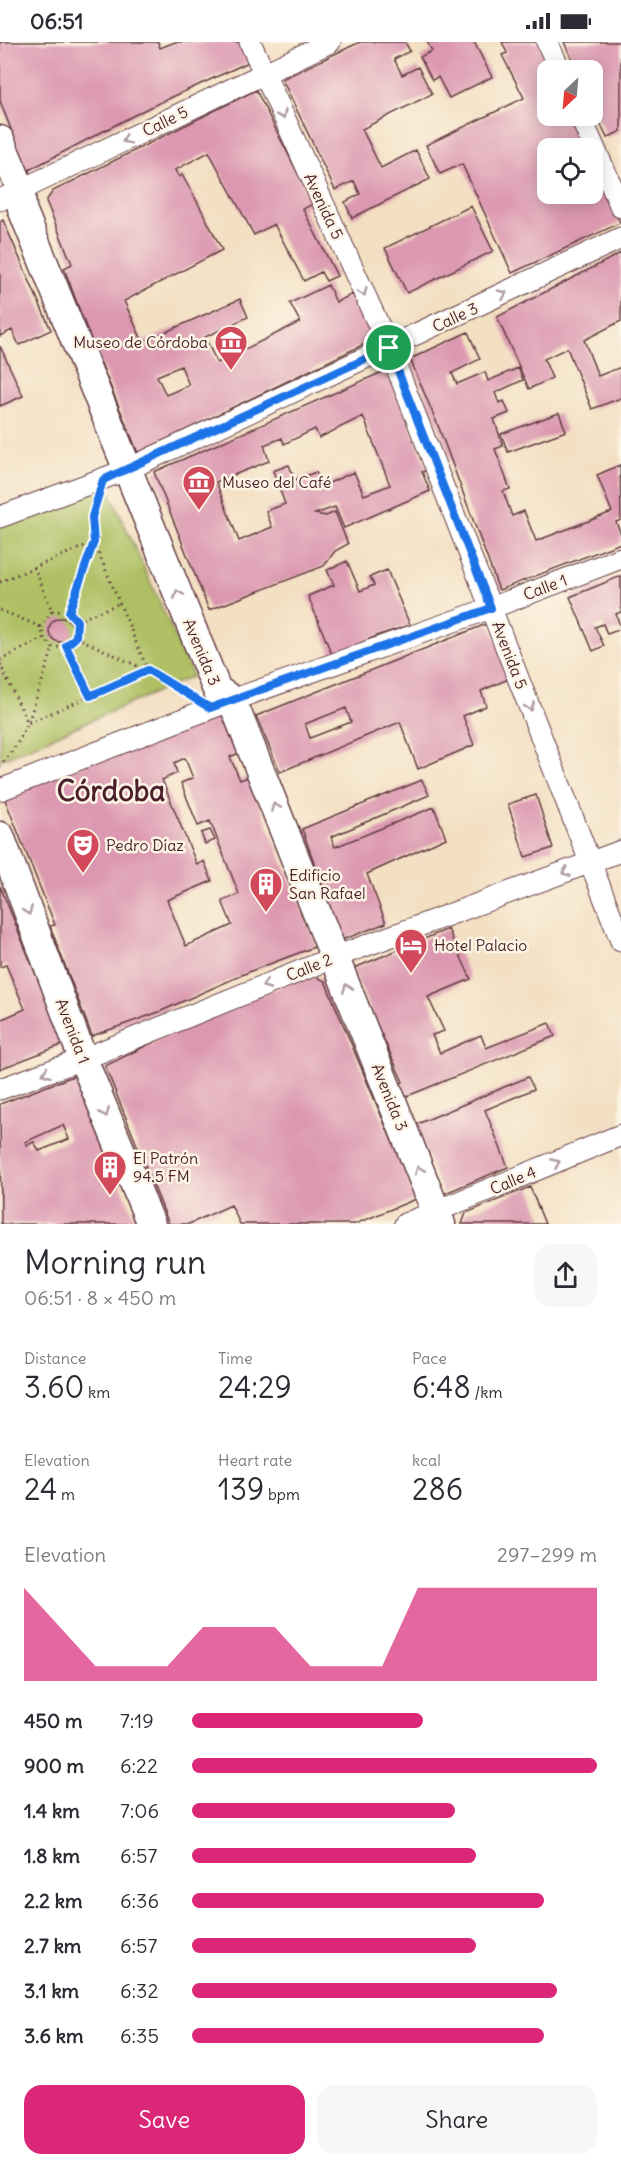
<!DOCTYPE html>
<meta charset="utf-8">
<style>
:root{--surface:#fff;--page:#f7f7f7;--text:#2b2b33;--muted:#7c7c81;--accent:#db2777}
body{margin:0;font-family:Delius,sans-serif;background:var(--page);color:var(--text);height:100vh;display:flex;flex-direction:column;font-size:22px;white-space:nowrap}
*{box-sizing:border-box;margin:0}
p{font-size:20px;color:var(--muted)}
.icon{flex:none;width:33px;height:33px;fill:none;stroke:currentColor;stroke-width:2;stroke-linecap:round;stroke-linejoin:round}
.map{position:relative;height:1182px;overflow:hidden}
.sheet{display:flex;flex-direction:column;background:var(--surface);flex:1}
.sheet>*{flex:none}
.needle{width:39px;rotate:206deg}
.fabs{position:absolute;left:537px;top:18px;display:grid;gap:12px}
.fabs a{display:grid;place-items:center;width:66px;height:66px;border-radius:12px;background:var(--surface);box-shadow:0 3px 15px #0003;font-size:30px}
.pin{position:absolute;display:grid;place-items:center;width:51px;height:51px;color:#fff;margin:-26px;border:3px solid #fff;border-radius:50%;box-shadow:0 2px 6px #0007}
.round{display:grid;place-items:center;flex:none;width:63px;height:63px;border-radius:18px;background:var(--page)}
.headline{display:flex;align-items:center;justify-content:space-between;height:102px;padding:0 24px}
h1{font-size:33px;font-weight:600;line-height:45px}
.metrics{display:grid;grid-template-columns:repeat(3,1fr);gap:9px;height:102px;padding:6px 24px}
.metrics div{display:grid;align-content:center}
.metrics b{font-size:30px;font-weight:600}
.metrics small{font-size:16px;font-weight:400}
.metrics p{font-size:16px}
.chart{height:168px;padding:12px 24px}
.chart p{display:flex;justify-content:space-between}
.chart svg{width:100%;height:108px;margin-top:6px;fill:var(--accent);opacity:.7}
.primary-button{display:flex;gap:12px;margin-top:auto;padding:12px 24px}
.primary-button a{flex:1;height:69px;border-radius:18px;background:var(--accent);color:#fff;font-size:24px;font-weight:600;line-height:69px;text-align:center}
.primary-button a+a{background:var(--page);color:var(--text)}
ul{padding:0 24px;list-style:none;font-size:20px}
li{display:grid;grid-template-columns:96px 72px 1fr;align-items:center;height:45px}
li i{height:15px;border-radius:8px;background:var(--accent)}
.status{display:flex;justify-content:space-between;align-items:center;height:42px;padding:0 30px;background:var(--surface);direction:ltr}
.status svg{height:16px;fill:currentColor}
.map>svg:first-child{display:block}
.green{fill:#aec064;stroke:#7c7048;stroke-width:1.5}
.building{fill:#db98b0;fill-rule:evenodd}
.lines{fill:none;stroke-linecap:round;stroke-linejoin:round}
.street-casing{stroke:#633c42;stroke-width:23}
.secondary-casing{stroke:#633c42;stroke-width:31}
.path{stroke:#633c42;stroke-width:3;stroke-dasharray:1.5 4.5;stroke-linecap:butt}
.street{stroke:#fff;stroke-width:21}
.secondary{stroke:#fff;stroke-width:28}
.oneway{stroke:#ae9aa0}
.route-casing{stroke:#fff;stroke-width:12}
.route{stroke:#1a73e8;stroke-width:8}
.labels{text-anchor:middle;stroke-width:5;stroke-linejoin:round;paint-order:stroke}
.street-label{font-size:16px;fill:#4a1f2b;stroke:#fcf5e5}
.poi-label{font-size:16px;fill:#4a1f2b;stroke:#fcf5e5;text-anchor:start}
.town-label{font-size:28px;font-weight:bold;fill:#4a1f2b;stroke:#fcf5e5}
</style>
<div class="status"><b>06:51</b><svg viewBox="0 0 49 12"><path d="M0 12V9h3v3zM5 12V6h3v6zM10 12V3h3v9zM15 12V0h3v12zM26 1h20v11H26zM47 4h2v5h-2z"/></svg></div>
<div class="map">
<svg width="621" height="1182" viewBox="0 0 621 1182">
<rect width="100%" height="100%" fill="#fcf5e5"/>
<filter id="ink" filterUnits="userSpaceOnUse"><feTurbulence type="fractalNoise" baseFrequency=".0167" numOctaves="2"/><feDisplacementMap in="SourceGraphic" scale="12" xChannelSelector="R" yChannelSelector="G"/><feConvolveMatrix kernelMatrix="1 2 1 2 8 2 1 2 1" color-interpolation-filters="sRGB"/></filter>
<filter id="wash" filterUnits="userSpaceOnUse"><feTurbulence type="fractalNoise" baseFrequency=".008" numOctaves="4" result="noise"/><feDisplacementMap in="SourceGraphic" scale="24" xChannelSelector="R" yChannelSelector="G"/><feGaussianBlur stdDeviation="1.35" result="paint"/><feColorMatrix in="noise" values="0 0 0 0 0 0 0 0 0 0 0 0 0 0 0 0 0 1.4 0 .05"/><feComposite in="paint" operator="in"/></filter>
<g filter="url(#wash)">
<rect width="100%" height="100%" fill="#f3dfc2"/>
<path class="green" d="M106,442l87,192 -193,84v-236z"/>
<g id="blocks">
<path class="building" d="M0,0h158l2,6 15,-6h68l8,19 -105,48 -119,62 -27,-70z
M360,0h45l5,9 -16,8 8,16 16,-8 14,27 -70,35 19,39 35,-18 14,29 -78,39 -7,-16 15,-8 -6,-13 -19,9 -53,-111z
M427,0h47l18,35 -43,21 -11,-21 -6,3 -12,-23 12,-6z
M502,0h38l13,28h-5v46h25l15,32h-40v46h44v-35l28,64 -108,50 -50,-109 -22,10 -14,-29 98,-47 -22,-43 5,-2z
M564,0h57v89l-14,7 -15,-33v-35h-15z
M256,48l57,114 -10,5 34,67 -11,5 -5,-9 -17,9 -30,-57 -20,11 -45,-83 -34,18 4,7 3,-2 16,28 24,47 -98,51 19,41 97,-43 8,18 -43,20 12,26 83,-41 -10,-19 38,-18 8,17 17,-8 22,45 -237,114 -54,-131 -20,-54 8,-4 -26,-63 7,-10zM181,324l8,19 -23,10 -9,-19z
M471,164l22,45 -86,42 -22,-45z
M3,178l48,110 -32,15 -7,-15 -12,6v-114z
M621,211v68l-37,19 14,36 23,-9v31l-29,11 -25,-61 -23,11 8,19 -23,11 -32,-72z
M468,290l12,27 -28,14 5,11 28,-12 3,9 30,-13 5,12 -28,13 4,10 5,-2 5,12 -15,6 9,27 -8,3 15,40 -7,2 9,25 12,-5 12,30 76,-29 -15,-37 23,-10 1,55 -5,2 5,12v9l-122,47 -60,-162 -29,-69z
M0,304l23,50 -23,10z
M387,328l41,100 -6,2 8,19 -86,37 -9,-21 -20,7 11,2 9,-4 13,32 -13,7 -11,15 -115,44 -55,-138zM363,374l27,69 -26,10 -10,-23 -32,14 -6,-14 -21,8 -6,-15 -16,6 12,33 -19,7 6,16 -33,14 -23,-59 53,-21 -5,-16 18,-7 2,6 31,-15 4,9z
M559,371l7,18 -58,21 -7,-18z
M347,519l13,30 14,-6 -4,-8 17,-7 23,55 -31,10 -47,20 -24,-59 26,-11 -7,-15z
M621,534v36l-5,2 5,15 -14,5 -4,-10 -8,3 9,19 -11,5 -23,-54z
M49 588a12 12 0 1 1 24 0a12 12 0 1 1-24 0Z
M489,581l24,54 -32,14 5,15 -23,10 11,29 -56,24 -18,-47 -120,50 -24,-56zM346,666l5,14 -41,16 -5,-14z
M221,668l18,43 -9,4 10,23 8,-3 69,169 -66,25 -92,41 -67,24 -42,-110 5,-1 -51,-128zM185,716l8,20 -12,5 17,43 12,-5 29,73 -17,7 10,24 -46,21 -19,-46 45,-19 -8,-20 -7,4 -35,-85 15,-7 -3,-10z
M422,738l7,15 -98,42 4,10 99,-40 12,31 -79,36 19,49 -44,17 -40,-111z
M536,753l17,53 -28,9 -17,-53z
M210,788l5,10 -10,4 -4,-11z
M0,844l64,158 -64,25v-49l25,-11 -19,-44 -6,2z
M448,887l23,50 -43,18 16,34 -12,4 8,18 41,-18 5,13 63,-25 6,13 -150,61 -6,-13 4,-2 -51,-113z
M310,932l15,7 91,218 -61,25h-115l-9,-19 -42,19h-20l-64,-158 85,-42z
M76,1033l61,149h-136l-1,-120zM63,1083l6,14 -30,12 -5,-9 -7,3 -2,-3z
M528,1035l6,12 -49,21 23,57 -65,27 -28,-69z
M530,1145l15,37h-83l4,-11z"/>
</g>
</g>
<g filter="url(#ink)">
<use href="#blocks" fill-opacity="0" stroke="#633c42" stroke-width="1.5"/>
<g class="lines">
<defs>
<path id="street" d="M250,0l139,306 232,593
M547,0l13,28
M580,74l41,91
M0,158l330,-158
M0,475l126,-47 495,-232
M0,748l232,-90 259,-92 130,-50
M0,1047l83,-30 252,-102 286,-106
M405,1182l216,-89"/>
<path id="secondary" d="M0,98l21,50 1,19 195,481 15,10 209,524
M0,794l83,223 68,165"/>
</defs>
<use href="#street" class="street-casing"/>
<use href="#secondary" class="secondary-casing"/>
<path class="path" d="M34,525l18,44
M0,540l94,-40 54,129
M0,568l41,17
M52,569l17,1 8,9 -1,16 -10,9 -13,2 -9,-10 -3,-11z
M69,570l25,-70 -2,-25 4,-15
M77,579l43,-18
M76,595l72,34 42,25
M66,604l24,50
M0,618l44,-22
M0,622l28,59 120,-52
M0,725l17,-23 11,-21 25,-75"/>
<use href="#street" class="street"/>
<use href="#secondary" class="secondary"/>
</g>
<defs><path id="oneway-chevron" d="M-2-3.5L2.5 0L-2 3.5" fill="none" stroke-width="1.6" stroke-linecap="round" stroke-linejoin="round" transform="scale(1.5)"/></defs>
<g class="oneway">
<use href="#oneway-chevron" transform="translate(282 73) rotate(65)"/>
<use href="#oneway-chevron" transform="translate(126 98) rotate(154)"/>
<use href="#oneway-chevron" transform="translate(363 250) rotate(65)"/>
<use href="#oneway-chevron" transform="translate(503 252) rotate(-25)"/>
<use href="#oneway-chevron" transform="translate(178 552) rotate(-112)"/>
<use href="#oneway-chevron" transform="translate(530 665) rotate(69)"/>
<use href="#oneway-chevron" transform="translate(275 765) rotate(-112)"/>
<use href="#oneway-chevron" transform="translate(566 830) rotate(160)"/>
<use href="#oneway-chevron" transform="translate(28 869) rotate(69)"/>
<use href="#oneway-chevron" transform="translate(266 943) rotate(158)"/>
<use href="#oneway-chevron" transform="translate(347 946) rotate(-112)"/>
<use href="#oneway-chevron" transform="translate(46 1031) rotate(160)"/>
<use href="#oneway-chevron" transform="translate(105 1071) rotate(68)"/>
<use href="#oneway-chevron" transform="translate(556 1121) rotate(-23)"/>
<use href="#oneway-chevron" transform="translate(419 1128) rotate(-112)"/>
</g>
</g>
<g class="lines" filter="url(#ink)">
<defs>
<path id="route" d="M389,306l102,260 -281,100 -62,-38 -58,26 -24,-50 10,-9 1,-16 -8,-9 25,-70 -2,-25 11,-37z"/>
</defs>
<use href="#route" class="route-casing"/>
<use href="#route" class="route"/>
</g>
<defs>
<symbol id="museum-pin" viewBox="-11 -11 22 30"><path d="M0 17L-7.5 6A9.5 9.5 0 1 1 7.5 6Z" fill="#d1495b" stroke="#fcf5e5"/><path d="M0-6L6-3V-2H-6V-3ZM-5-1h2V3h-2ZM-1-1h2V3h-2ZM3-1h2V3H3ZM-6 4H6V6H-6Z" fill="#fff"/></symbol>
<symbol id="theatre-pin" viewBox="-11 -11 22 30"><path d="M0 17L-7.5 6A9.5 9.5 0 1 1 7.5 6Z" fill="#d1495b" stroke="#fcf5e5"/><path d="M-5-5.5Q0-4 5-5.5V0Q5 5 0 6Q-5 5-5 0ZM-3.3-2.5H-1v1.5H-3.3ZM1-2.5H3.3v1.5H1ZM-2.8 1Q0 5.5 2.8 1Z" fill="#fff"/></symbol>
<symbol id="building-pin" viewBox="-11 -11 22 30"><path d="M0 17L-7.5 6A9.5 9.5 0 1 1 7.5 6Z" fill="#d1495b" stroke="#fcf5e5"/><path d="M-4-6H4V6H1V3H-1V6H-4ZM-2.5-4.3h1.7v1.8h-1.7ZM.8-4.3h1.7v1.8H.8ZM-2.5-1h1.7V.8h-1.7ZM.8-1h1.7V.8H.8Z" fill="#fff"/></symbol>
<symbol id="hotel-pin" viewBox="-11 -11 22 30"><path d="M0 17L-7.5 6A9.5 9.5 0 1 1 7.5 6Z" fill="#d1495b" stroke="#fcf5e5"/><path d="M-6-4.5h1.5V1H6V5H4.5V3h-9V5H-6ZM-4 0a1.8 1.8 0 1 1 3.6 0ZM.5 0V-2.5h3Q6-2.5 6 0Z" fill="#fff"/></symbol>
</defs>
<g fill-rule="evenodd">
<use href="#museum-pin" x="212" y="281" width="38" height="52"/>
<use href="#museum-pin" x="180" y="421" width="38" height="52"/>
<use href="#theatre-pin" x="64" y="784" width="38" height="52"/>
<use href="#building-pin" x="247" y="823" width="38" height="52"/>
<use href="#hotel-pin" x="392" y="884" width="38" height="52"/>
<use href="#building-pin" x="91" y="1106" width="38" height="52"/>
</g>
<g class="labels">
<g class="street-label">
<text transform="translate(165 79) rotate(-26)" y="6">Calle 5</text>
<text transform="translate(324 164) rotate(65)" y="6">Avenida 5</text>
<text transform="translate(455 275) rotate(-25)" y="6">Calle 3</text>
<text transform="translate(545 545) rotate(-21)" y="6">Calle 1</text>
<text transform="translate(202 610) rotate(67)" y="6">Avenida 3</text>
<text transform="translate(510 613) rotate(69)" y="6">Avenida 5</text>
<text transform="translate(309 925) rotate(-22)" y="6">Calle 2</text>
<text transform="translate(73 989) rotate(69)" y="6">Avenida 1</text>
<text transform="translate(390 1055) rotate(68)" y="6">Avenida 3</text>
<text transform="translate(513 1138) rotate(-23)" y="6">Calle 4</text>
</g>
<g class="poi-label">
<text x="208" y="306" text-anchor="end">Museo de Córdoba</text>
<text x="222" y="446">Museo del Café</text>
<text x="106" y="809">Pedro Díaz</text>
<text x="289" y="839">Edificio<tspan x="289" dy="18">San Rafael</tspan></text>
<text x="434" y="909">Hotel Palacio</text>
<text x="133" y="1122">El Patrón<tspan x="133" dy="18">94.5 FM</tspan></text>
</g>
<g class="town-label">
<text x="111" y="759">Córdoba</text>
</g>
</g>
</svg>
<div class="fabs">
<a><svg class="needle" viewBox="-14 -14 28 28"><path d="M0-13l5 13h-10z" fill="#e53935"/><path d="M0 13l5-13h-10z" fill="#7c7c81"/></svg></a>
<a><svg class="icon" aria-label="locate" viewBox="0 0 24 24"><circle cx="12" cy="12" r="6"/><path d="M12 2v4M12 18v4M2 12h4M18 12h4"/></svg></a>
</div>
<div class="pin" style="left:389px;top:306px;background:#1e9e55"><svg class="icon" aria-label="arrive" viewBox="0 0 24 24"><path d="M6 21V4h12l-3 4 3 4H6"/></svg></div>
</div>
<section class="sheet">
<div class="headline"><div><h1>Morning run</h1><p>06:51 · 8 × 450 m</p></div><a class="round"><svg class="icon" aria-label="share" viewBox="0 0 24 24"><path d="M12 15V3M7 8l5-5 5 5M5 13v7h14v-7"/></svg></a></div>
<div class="metrics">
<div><p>Distance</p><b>3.60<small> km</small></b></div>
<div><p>Time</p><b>24:29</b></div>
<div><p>Pace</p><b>6:48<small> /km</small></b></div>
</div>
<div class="metrics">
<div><p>Elevation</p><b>24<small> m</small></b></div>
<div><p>Heart rate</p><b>139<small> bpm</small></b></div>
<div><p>kcal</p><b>286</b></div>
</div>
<div class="chart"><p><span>Elevation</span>297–299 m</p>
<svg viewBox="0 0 160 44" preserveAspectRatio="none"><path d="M0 44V6L10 22L20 38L30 38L40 38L50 22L60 22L70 22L80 38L90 38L100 38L110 6L120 6L130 6L140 6L150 6L160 6V44z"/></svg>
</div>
<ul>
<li><b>450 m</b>7:19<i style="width:57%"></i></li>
<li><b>900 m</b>6:22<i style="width:100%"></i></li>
<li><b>1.4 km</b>7:06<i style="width:65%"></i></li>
<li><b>1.8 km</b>6:57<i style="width:70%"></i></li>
<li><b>2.2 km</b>6:36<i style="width:87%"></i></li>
<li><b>2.7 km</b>6:57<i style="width:70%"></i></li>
<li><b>3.1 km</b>6:32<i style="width:90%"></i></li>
<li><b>3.6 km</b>6:35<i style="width:87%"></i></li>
</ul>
<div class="primary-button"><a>Save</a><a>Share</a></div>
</section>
